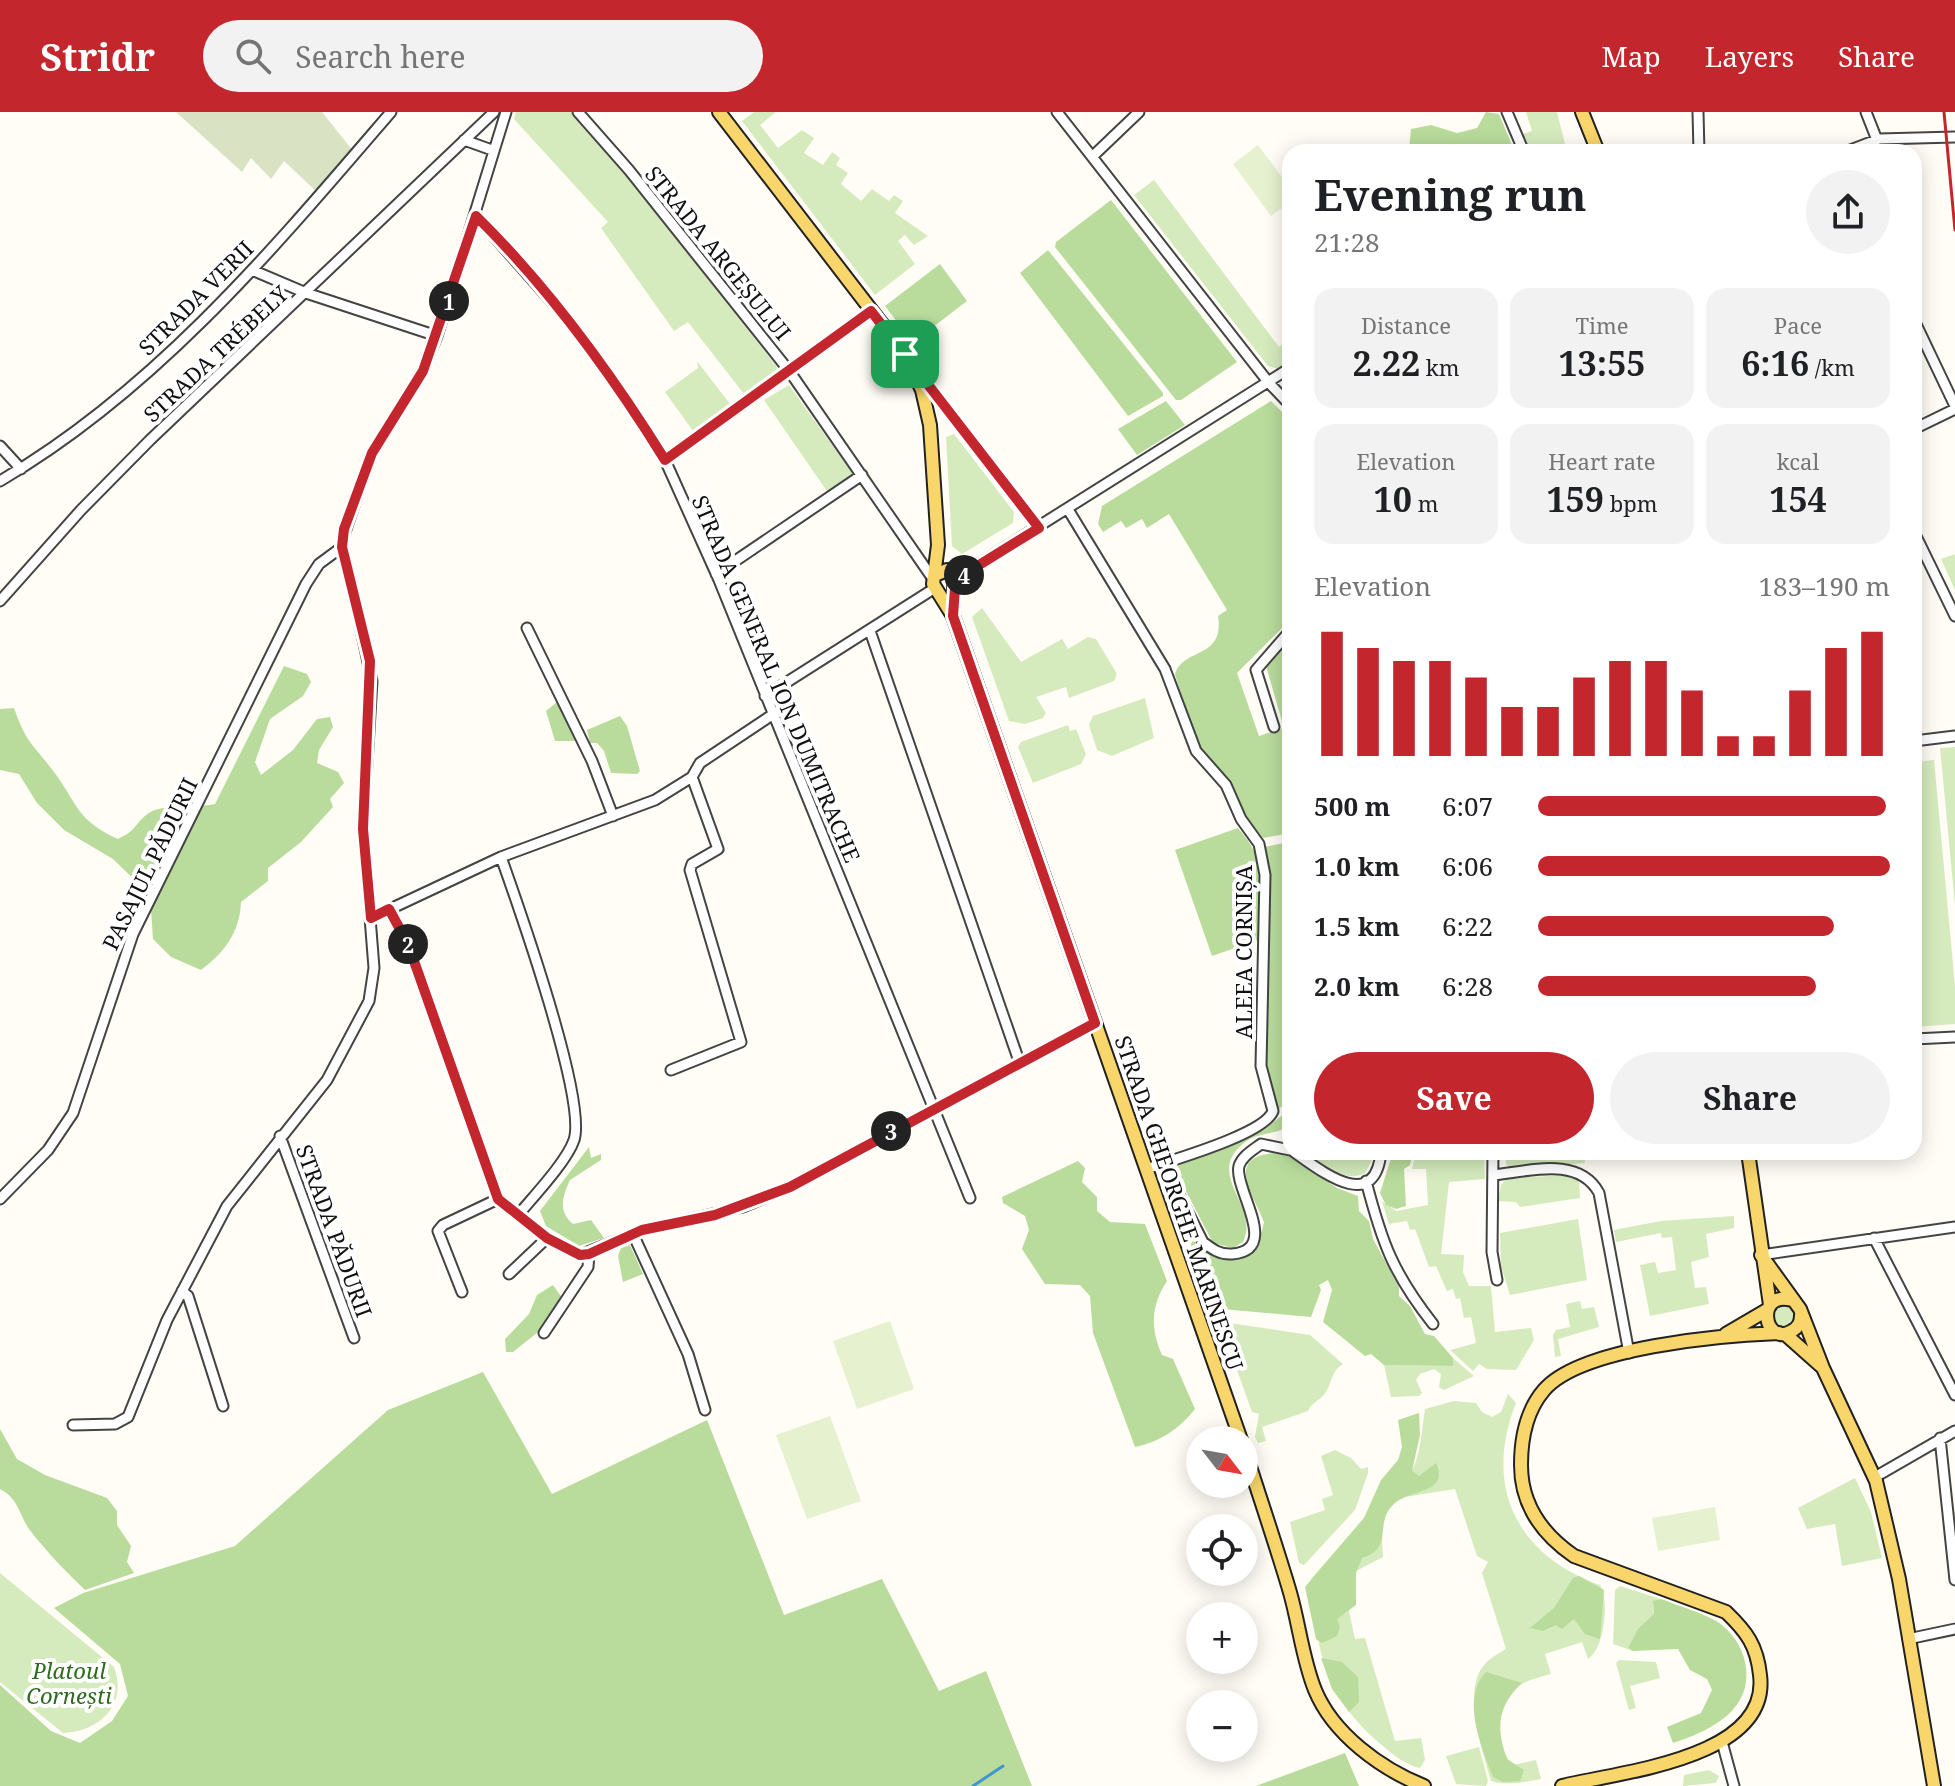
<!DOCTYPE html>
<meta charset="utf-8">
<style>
:root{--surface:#fff;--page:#f2f2f2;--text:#202124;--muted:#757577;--accent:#c4262e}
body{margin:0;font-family:"Noto Serif",serif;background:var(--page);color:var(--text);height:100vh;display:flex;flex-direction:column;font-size:30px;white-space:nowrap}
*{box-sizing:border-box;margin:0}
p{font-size:26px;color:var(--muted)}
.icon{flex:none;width:44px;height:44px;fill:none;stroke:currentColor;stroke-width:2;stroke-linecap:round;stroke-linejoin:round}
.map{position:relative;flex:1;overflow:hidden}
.panel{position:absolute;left:1282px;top:32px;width:640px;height:1016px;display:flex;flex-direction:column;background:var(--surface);border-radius:24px;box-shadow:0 4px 20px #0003}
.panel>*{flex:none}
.needle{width:52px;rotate:121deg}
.tools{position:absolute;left:1186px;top:1314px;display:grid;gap:16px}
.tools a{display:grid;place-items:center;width:72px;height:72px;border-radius:50%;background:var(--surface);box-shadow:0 4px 20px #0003;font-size:40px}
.pin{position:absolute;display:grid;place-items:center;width:68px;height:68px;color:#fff;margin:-34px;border-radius:16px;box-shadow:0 4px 12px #0006}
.km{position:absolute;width:40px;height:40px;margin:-20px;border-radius:50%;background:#222;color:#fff;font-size:22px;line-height:40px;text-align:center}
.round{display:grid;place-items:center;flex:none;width:84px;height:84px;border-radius:42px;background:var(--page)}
.summary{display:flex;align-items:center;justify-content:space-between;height:136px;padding:0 32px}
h1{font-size:44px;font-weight:700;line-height:60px}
.figures{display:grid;grid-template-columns:repeat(3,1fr);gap:12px;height:136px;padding:8px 32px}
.figures div{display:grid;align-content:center;border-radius:20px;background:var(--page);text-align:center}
.figures b{font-size:34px;font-weight:700}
.figures small{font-size:22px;font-weight:400}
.figures p{font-size:22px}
.chart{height:224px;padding:16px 32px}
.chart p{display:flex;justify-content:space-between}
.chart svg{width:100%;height:144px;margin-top:8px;stroke:var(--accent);stroke-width:6}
.primary-button{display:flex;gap:16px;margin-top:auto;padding:16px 32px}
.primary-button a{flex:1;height:92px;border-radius:48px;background:var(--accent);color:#fff;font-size:32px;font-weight:700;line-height:92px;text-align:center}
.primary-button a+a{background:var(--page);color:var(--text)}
ul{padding:0 32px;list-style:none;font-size:26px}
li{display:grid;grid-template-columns:128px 96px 1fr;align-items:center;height:60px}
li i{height:20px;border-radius:10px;background:var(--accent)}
header{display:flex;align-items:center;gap:48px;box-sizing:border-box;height:112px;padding:0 40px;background:var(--accent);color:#fff}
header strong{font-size:38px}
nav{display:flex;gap:44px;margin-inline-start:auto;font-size:28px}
.search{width:560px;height:72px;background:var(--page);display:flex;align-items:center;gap:20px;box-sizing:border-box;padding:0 28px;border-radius:44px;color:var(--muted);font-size:30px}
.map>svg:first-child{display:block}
.green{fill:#d5ebbd}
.forest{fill:#b9dc9c}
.cemetery{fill:#d9e3c4}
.pitch{fill:#e6f2cf}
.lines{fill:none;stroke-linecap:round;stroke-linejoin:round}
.stream{stroke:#3f96cf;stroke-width:3}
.minor-casing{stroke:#444;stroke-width:13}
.major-casing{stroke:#222;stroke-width:16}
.minor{stroke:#fff;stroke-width:9}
.major{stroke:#f9d66b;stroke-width:12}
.rail{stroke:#c4262e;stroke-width:3}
.route-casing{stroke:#fff;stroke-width:16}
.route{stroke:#c4262e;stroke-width:10}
.labels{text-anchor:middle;stroke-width:8;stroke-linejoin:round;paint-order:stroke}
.street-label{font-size:22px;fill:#111;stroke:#fff}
.park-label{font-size:22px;font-style:italic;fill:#2f6b1f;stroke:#fff}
</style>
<header>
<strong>Stridr</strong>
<div class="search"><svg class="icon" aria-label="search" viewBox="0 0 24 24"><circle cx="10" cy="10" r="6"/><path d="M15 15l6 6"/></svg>Search here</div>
<nav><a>Map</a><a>Layers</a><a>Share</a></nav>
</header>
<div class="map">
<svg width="1955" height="1674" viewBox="0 0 1955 1674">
<rect width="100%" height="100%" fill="#fffdf5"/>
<path class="green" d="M516,0h55l54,62 152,193v4l-33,23 -56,-72 -14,9 -73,-103 7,-6 -94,-103z
M754,0h22l-16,13 18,23 24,-18 12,8 -10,15 19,12 9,-13 8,6 -4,7 12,8 -7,11 20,17 11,-12 17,12 5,-6 9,6 -8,12 33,23 -14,9 -9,-10 -7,6 17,23 -40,31 -133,-174z
M1526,0h31l10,40h-39l-5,-18 9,-3z
M1154,68l125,167 11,-9v24l-12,7 -10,-3 -134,-171z
M697,249l33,43 -37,27 -28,-39 33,-24z
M789,273l64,89 -2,5 -22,15 -65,-94z
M954,322l60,78 -1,11 -51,31 -10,-8 -6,-109z
M1955,442v36l-14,-31z
M982,496l39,54 41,-23 6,10 20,-12 8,2 21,35 -3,7 -45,17 -3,-11 -30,10 10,16 -3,5 -18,6 -16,-3 -37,-104z
M1145,586l9,40 -42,18 -15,-6 -8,-25 4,-9z
M1068,613l2,6 6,-2 10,25 -5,10 -48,19 -15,-36 3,-5z
M1955,635v158l-15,-157z
M1934,648l21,226v38l-41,3v-265z
M1305,1040h70v2l-10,19c-21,11 -43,-10 -60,-21z
M1411,1040h73l1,27 -36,3 -8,72 23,1 -1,17 6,14h22l4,46 36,-4 3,12 -18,30 -29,-1 -8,-5 -6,7 -23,-21 26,-7 -5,-26 -7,1 -4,-20 -4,1 -3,-10 -6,2 -11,-25 -7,1 -14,-38 -5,1 -3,-9 -18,3 -7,-23 14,10 32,-6 -2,-36h-14l3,-13z
M1506,1040h78l1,11 -72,7 -7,-6z
M1575,1063l4,3 1,20 -60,9 -4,-5 -18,-1 3,-16 6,-7z
M1734,1104v12l-28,6 3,23 -18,5 4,26 11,-1 3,17 -59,12 -10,-51 15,-3 3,11 18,-3 -4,-33 -10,1 -1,-5 -45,9 -2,-12 47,-9z
M1578,1107l9,61 -77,15 -9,-29 -1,-33z
M1580,1189l2,8 12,-2 5,20 -41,12 3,17 -6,1 -2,-22 3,-5 14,-3 -4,-23z
M1772 1204a12 12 0 1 1 24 0a12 12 0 1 1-24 0Z
M1223,1210l87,13 33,29c-11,6 -11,18 -17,28 -6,9 -14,10 -18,19l-46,16 4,14 -8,2 -3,-6 4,-23 -7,-2 -31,-87z
M1453,1246l21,18 -30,14 -5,-3 2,-13 -7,-5 -14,5 -4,6 6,13 -3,3 -28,1 -7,-32 68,1z
M1508,1282l8,9c-33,83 0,152 84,182 10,15 4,65 -12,74l-6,-17 -37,12 6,20c-10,3 -22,5 -31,11 -25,16 -27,59 -7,80l23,-5 5,19c-15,3 -37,7 -50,2 -8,-29 -30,-92 -6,-117 5,-6 14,-11 21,-15l-24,-76 6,-11 -11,-6 -22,-67 -63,10c29,-33 27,-48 33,-90l29,-8 22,2 6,9 10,5 9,-5z
M1335,1338l16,8 10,11 7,-2v6l-13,37 -51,55 -5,-2 -9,-41 35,-12 -3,-11 11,-4 -12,-39z
M1855,1366l16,34 11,46 -40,8 -7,-42 -28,5 -9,-21z
M1364,1406l18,18 1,21 -29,15 -5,39 6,28 10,-1 30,103 26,-3 4,22 -5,8c-16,-3 -30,-16 -42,-26 -56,-50 -61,-93 -67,-163z
M0,1461l114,94c14,38 -14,64 -51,66l-63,-51z
M1620,1474l41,13 -8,3 1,12 -26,34 5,3 -20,-7 2,-54z
M1619,1548l37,2 4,16 -30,8 6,22 -7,2 -13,-47z
M1479,1635l9,34 -2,5 -30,-2 -10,-28z
M1709,1658l10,6 -3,7 -33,3 1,-11z"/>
<path class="forest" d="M1486,0l13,2 16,38 -106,-2 2,-21 20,-4 26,8 20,-5z
M1111,88l126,162 -56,38h-5l-121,-153 1,-5z
M1048,138l115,143v3l-35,20 -108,-143z
M940,152l27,37 -51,39h-5l-26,-34z
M1166,289l19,24 -48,30 -19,-26z
M1271,289l19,19v170l-3,3 3,27 -53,53 22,63 25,-8 -18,-62 24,-26v193l-27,5 -23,-27 -9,-29 -32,-33 -24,-74c7,-28 50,-15 43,-59l9,-6 -58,-96 -22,14 -5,-9 -16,9 -5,-7 -18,11 -5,-8 4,-18z
M284,554l23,8 4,8 -8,14 -33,23 -15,43 6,13 32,-25 24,-31 13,-2 3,10 -14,23 -2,13 21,9 6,11 -14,16 3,8 -32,35 -33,26v13l-27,21c-1,30 -17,51 -40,68l-30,-13 -18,-18 -3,-44 -37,-36 -49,-29 -27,-27 -18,-29 -19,-4v-61l14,-1c12,35 19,36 40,64 24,32 22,48 64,67 19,-9 15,-13 28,-24 13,-12 51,-7 69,-11z
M557,590l19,39h-21l-9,-30z
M620,604l7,10 13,45 -3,3 -26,-1 -7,-22 -7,-8h-7l-3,-13z
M1238,716c33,37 23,66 20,112l-46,16 -37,-106z
M1290,730v258l-13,10 -12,-39 -1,-224z
M1290,997v17c-13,8 -30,7 -42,14 -48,33 13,64 -5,102l-10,6 -20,-5 -37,-71 3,-8 86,-35z
M589,1035l2,11 10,-4v6l-31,20c-8,17 -12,32 3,44l18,-4 13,18 -25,8 -33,-20 -6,-15z
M1393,1040h14l5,5 -2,8 -6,4 2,37 -10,3 -10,-4 -6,-12z
M1274,1041l15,2 48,33 21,8 1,15 10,10 4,18 26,48v9l11,10 15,28 9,2 19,22v8l-69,-1 -13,-11 -6,2 -42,-34 9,-32 -4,-10 -9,5 2,5 -10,27 -89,-8 -13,-7 -20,-63 3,-3 31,23c24,1 37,-14 41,-37 -10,-27 -40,-65 10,-69z
M1078,1049l7,7 -3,14 15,15v14l13,11 35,2 22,57c-16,24 -17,47 -5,74l11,4 22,50c-16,20 -35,33 -60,38l-42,-114 -3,-37 -10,-11 -35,-1 -23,-35 7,-19 -4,-14 -22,-13 -1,-6z
M630,1133l13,29 -20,8 -5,-26 3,-8z
M553,1173l10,14 -20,29 -30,24h-7l-1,-13 24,-25 8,-19z
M483,1260l69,122 155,-74 77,195 98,-36 57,112 47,-20 46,115h-1032v-101l51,46 29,12 32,-22 16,-25 -8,-32 -66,-56 29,-15 152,-47 153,-136z
M1419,1301l1,22 -8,36 7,5 17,-13c14,31 -27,26 -42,41 -21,19 1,44 -32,54l-6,15v32l-19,14 3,8 -3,9 -15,7 -6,-4 -11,-52 59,-69 17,-38 17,-20 4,-13 -4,-27z
M0,1317l17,30 28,16 62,23 10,13v14l14,21 -4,16 7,11 -49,17c-19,-18 -40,-40 -56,-61 -10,-15 -11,-31 -29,-40z
M1579,1464l25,14 -4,49 -15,-5 -11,-15 -12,10 -6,-4 -13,6 -13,-3 24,-20 19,-30z
M1661,1487c18,7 40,13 57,23 13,9 24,24 27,40 10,47 -34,69 -72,81l-6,-16 34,-14 11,-23 -5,-11 -17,-9 -12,-21 -45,2 -5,-3 10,-19 16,-15 -1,-13z
M1321,1546l21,4 16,15 1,25 -10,10 -17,-23z
M1486,1560l36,11c-25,23 -26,46 -15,76l17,11 -4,11 -17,1 -10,-5c-11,-28 -33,-79 -7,-105z
M1345,1641l14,33h-103z"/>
<path class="cemetery" d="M176,0h146l31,39 -36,41 -33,-31 -13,18 -20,-21 -9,14z"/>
<path class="pitch" d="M1258,33l32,43v14l-19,14 -38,-52z
M890,1209l24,68 -57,20 -24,-68z
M830,1304l31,85 -54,18 -31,-84z
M1715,1395l5,33 -62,11 -6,-33z"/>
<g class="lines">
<path class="stream" d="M973,1674l30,-20"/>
<defs>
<path id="minor" d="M578,0l51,58 161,202 143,207
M1057,0l212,271 21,22
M1507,0l17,40
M1698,0l1,40
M1866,0l11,28
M464,28l28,10
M1845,40l34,-13 76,-2
M1093,44l46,-44
M476,104l90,102 70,95 29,47 54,120 251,618
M252,158l54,23 131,43
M1914,208l41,86
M914,254l125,162
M1914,317l41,-20
M0,334l21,23
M665,348l206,-149
M0,369c156,-91 275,-234 391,-369
M1069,399l96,158 31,82 30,34 15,34 18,25 6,31 -4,191 12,45c-8,23 -101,49 -127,58
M1914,420l41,84
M716,462l146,-99
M957,471l17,-16 316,-199
M0,489l81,-91 69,-70 344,-328
M527,516l65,133 21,55
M870,519l150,433
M765,584l170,-108
M1274,615l-18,-57 34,-39
M1914,629l41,-5
M501,745c17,48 86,243 73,283 -7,21 -40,56 -55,74
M389,797l19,35 90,255 49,39 33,17 62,-25 101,-23 47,-20 305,-164
M371,806l130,-61 154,-57 37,-23 8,-14 72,-48
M1914,927l41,-2
M671,958l70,-28 -51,-172 2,-6 26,-15 -26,-72
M280,1024l74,202
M1294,1040c26,18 81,63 87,0
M1493,1040l-1,100 5,28
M1163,1051l40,79c9,7 17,13 29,12 50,-4 1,-66 7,-88 3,-10 14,-16 22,-22l29,6
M1494,1063c36,-4 85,-19 105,18l30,160
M1366,1069c16,62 27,92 67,143
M0,1087l48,-49 25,-37 60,-179 173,-350 13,-20 23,-17
M633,1122l55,120 17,56
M1874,1126l81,157
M1761,1143l194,-28
M509,1162l38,-36
M182,1179l6,5 35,110
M462,1180l-24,-61 5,-6 55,-26
M544,1221l44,-66 1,-13
M73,1313l42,-1 13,-7 39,-97 60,-114 100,-126 42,-79 5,-33 -11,-139 9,-148 -30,-140 30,-88 51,-82 14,-35 69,-224
M1940,1326l15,142
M1875,1365l80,-46
M1908,1527l47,-10
M1722,1630l12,44"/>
<path id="major" d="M719,0l186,242 17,36 8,35 8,120 -5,39 20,32 288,824
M1582,0l16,40
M935,463l12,-5 8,4 -2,35
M1748,1040l22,153
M1761,1143l39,54 23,59 53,113 23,98 35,207
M1792,1188c-38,-10 -28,48 0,31 7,-4 9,-9 9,-16
M1726,1222l41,-24
M1785,1222l36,32
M1244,1336c15,47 31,94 45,141 10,33 13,69 26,101 18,44 66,79 109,96
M1562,1674c56,-14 209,-27 198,-111 -3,-29 -13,-43 -34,-63l-152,-56c-32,-22 -53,-51 -53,-91 0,-27 5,-54 23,-75 37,-43 179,-55 235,-57"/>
</defs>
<use href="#minor" class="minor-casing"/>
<use href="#major" class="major-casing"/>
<use href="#minor" class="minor"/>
<use href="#major" class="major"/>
<path class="rail" d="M1944,0l11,118"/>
</g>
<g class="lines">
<defs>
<path id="route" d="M476,104c73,72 135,157 189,244l206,-149 168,217 -76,47 -8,13 -2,28 142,407 -305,164 -75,28 -73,15 -53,24 -9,1 -33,-17 -49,-39 -90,-255 -19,-35 -18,9 -8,-89 7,-168 -28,-114 2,-18 28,-76 51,-82z"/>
</defs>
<use href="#route" class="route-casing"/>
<use href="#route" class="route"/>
</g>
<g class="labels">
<g class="street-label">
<text transform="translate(718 141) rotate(51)" y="8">STRADA ARGEȘULUI</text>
<text transform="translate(196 186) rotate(-45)" y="8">STRADA VERII</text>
<text transform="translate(216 242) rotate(-43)" y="8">STRADA TRÉBELY</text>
<text transform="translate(776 567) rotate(67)" y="8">STRADA GENERAL ION DUMITRACHE</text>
<text transform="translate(150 752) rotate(-64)" y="8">PASAJUL PĂDURII</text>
<text transform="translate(1244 840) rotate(-90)" y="8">ALEEA CORNIȘA</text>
<text transform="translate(1179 1091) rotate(71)" y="8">STRADA GHEORGHE MARINESCU</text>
<text transform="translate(334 1119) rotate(70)" y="8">STRADA PĂDURII</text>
</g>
<g class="park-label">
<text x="69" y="1567">Platoul<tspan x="69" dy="25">Cornești</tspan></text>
</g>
</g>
</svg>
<div class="tools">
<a><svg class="needle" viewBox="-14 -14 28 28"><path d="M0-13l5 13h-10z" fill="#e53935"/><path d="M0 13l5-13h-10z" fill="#757577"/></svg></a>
<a><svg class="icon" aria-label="locate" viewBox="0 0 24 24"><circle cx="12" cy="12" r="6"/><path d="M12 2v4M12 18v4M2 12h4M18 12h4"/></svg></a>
<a>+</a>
<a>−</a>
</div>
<div class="pin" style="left:905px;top:242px;background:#1e9e55"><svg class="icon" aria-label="arrive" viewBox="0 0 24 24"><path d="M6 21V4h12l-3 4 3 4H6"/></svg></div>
<b class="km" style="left:449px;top:189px">1</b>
<b class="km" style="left:408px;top:832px">2</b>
<b class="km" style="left:891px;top:1019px">3</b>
<b class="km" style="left:964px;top:463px">4</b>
<section class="panel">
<div class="summary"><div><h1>Evening run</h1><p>21:28</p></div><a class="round"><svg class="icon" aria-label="share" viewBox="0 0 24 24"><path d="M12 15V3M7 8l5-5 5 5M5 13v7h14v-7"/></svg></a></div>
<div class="figures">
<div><p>Distance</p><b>2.22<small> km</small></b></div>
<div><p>Time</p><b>13:55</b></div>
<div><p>Pace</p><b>6:16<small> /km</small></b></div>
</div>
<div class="figures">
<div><p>Elevation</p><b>10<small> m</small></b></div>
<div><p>Heart rate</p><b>159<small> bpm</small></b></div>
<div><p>kcal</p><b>154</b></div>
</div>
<div class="chart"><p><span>Elevation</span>183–190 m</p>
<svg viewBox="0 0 160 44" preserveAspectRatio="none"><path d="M5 44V6M15 44V11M25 44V15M35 44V15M45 44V20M55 44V29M65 44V29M75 44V20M85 44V15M95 44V15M105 44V24M115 44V38M125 44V38M135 44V24M145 44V11M155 44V6"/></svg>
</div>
<ul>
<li><b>500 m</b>6:07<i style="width:99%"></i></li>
<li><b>1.0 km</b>6:06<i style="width:100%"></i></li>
<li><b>1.5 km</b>6:22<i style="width:84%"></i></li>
<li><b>2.0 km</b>6:28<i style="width:79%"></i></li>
</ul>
<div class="primary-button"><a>Save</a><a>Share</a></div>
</section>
</div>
